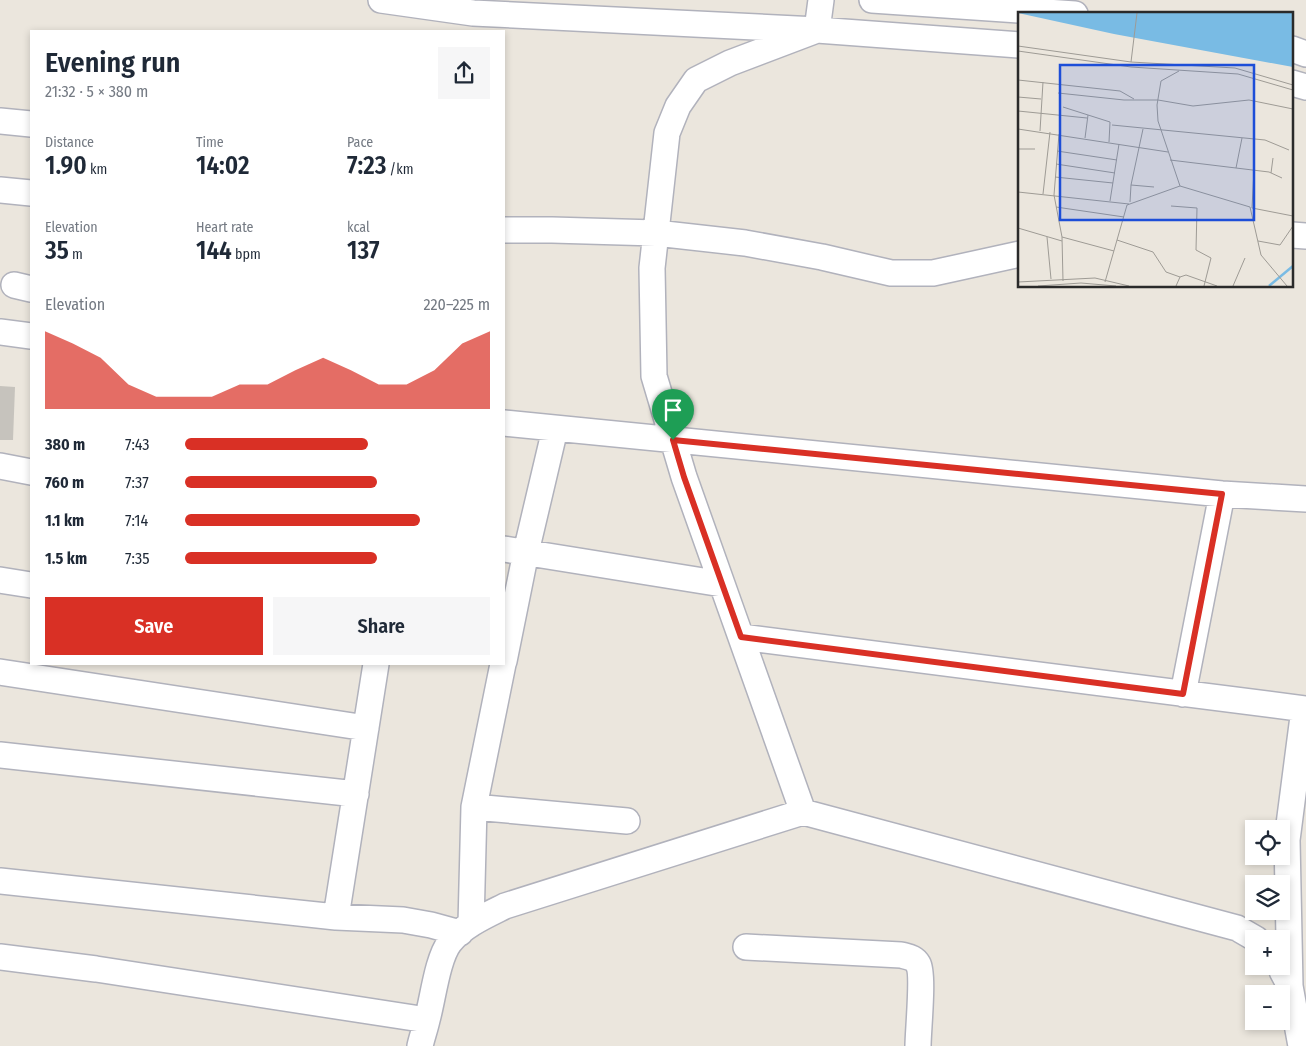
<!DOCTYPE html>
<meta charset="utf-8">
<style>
:root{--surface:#fff;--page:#f6f6f7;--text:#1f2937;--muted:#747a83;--accent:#d93025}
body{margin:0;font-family:"Fira Sans Condensed",sans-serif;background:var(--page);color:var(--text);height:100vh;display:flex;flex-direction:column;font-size:19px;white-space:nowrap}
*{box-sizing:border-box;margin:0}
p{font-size:16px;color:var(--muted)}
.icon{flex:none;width:28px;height:28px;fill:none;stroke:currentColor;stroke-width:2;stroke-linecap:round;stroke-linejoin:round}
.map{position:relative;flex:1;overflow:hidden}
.details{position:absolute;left:30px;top:30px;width:475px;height:635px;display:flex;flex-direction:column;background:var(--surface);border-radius:0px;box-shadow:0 2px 8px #0003}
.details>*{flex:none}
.buttons{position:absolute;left:1245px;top:820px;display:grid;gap:10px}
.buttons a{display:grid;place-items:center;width:45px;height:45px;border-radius:0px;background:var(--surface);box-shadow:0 2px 8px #0003;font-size:25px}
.pin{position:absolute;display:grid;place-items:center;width:42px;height:42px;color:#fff;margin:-51px -21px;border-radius:50% 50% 50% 0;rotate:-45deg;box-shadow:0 0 5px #0007}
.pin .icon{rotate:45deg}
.round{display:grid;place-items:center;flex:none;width:52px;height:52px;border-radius:0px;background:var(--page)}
.head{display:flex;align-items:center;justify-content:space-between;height:85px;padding:0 15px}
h1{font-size:28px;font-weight:600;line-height:38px}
.figures{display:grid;grid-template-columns:repeat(3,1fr);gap:8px;height:85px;padding:5px 15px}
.figures div{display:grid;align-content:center}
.figures b{font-size:25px;font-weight:600}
.figures small{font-size:14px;font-weight:400}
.figures p{font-size:14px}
.chart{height:140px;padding:10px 15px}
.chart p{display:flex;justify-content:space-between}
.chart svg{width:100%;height:90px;margin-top:5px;fill:var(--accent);opacity:.7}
.cta{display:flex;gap:10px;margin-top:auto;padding:10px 15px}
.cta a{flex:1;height:58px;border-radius:0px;background:var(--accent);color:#fff;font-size:20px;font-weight:600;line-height:58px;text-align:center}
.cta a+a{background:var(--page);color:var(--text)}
ul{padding:0 15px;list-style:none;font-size:16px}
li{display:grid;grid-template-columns:80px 60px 1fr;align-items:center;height:38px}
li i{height:12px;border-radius:6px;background:var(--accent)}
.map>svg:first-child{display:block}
.building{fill:#c6c3bd}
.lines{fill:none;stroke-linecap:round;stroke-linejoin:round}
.minor-casing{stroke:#b1b2bc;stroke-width:28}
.minor{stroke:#fff;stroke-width:25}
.route-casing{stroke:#fff;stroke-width:10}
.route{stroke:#d93025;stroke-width:6}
.inset-river{fill:none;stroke:#79bbe4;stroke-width:2.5}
.inset-road{fill:none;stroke:#9e9b95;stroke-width:1}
.view{fill:#1d4ed8;fill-opacity:0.15;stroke:#1d4ed8;stroke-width:2.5}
.inset-edge{fill:none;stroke:#2a2a2a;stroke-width:2.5}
</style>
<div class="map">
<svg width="1306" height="1046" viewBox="0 0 1306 1046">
<rect width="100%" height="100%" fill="#ebe6dd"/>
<path class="building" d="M0,386l15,1 -2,53h-13z"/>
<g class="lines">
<defs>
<path id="minor" d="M381,0l92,13 344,17 203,15
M872,0l203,14
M1292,49l14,5
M1292,83l14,4
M0,121l31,3
M0,190l31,3
M504,230h48l104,3 89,10 77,14 69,16h42l87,-19
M1292,235l14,1
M14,285l17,4
M0,332l31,4
M504,423l718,71 84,5
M0,466l31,6
M504,549l218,35
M0,580l31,5
M741,637l565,72
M504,661l22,-109 29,-123
M0,672l366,56
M1183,694l39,-200
M0,755l356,39
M474,807l153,14
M803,812l-119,-335 -30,-101 -2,-108 15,-135 11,-27 18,-26 34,-17 87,-33 4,-30
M0,881l336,36 67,3 28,5 29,8
M336,917l40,-253
M471,924l3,-117 29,-143
M746,947l155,8c7,2 13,2 17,9 6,10 0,67 0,82
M0,957l96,12 331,51
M1282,971l8,15 11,60
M1290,986l-3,-146 17,-131
M420,1046c2,-9 5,-17 7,-26 6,-21 10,-61 23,-78 14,-17 35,-26 55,-36l298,-94 434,116 19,11"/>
</defs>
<use href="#minor" class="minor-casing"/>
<use href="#minor" class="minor"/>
</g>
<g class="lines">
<defs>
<path id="route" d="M673,440l549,54 -39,200 -442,-57 -57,-160z"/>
</defs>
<use href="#route" class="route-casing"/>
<use href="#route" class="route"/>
</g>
<g transform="translate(1018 12)">
<rect width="275" height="275" fill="#ebe6dd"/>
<path d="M0,1h275v54l-179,-33z" fill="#79bbe4"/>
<path class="inset-river" d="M251,274l24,-20"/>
<path class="inset-road" d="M0,34l113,16 104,6 58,17M0,39l113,16 107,7 55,16M113,50l6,-49M161,59l-18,10 -4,24 1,16 22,65M0,68l102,11 14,8M40,81l66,7h34l35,6 56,-6 44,9M0,85l23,2M45,95l47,15 -1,20M0,99l69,7M94,113l153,15 24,10M0,117l150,23M22,119l3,-49M41,122l-5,61 8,42 1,44M67,126l3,-23M0,137h17M39,139l60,9M152,148l99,12 13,6M38,152l59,9M218,156l6,-30M253,161l2,-15M37,165l58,6M113,173l23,2M0,180l111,12M25,182l7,-62M92,189l9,-57M112,190l1,-17 12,-56M153,194l26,2 -1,42 15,8 -7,28M38,195l68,10M234,196l41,8M234,196l2,-38M0,216l44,13M29,225l4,42M44,225l52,14M99,228l36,12 13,20 14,5M240,229l22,4 13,-19M0,270l77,-4 34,8M87,270l22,-77 53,-19 70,21 11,48 26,31M20,274l43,-3 35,3M158,274l4,-9 6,-2 31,11M215,274l12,-28"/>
<path class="view" d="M42,53h194v155h-194z"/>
<rect width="275" height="275" class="inset-edge"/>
</g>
</svg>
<div class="buttons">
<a><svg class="icon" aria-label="locate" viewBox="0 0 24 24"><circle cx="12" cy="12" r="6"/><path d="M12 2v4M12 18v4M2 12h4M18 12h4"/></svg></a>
<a><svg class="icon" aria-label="layers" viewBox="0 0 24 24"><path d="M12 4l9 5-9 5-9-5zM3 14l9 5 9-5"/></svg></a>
<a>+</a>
<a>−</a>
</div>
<div class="pin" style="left:673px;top:440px;background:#1e9e55"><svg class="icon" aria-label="arrive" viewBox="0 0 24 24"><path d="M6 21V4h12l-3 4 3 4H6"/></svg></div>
<section class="details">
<div class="head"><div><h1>Evening run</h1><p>21:32 · 5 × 380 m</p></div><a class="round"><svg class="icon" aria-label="share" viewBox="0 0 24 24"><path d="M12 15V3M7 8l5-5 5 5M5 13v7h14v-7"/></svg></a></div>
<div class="figures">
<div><p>Distance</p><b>1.90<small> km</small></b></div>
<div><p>Time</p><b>14:02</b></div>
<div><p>Pace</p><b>7:23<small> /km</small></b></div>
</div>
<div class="figures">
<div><p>Elevation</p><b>35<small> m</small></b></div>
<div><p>Heart rate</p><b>144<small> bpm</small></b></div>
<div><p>kcal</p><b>137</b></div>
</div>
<div class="chart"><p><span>Elevation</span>220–225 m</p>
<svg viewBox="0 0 160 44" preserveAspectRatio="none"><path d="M0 44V6L10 12L20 19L30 32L40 38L50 38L60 38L70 32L80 32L90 25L100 19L110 25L120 32L130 32L140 25L150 12L160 6V44z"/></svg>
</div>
<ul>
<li><b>380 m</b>7:43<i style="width:60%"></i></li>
<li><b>760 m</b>7:37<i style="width:63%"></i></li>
<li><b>1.1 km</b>7:14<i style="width:77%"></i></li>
<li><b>1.5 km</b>7:35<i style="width:63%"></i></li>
</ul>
<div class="cta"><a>Save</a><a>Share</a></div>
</section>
</div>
